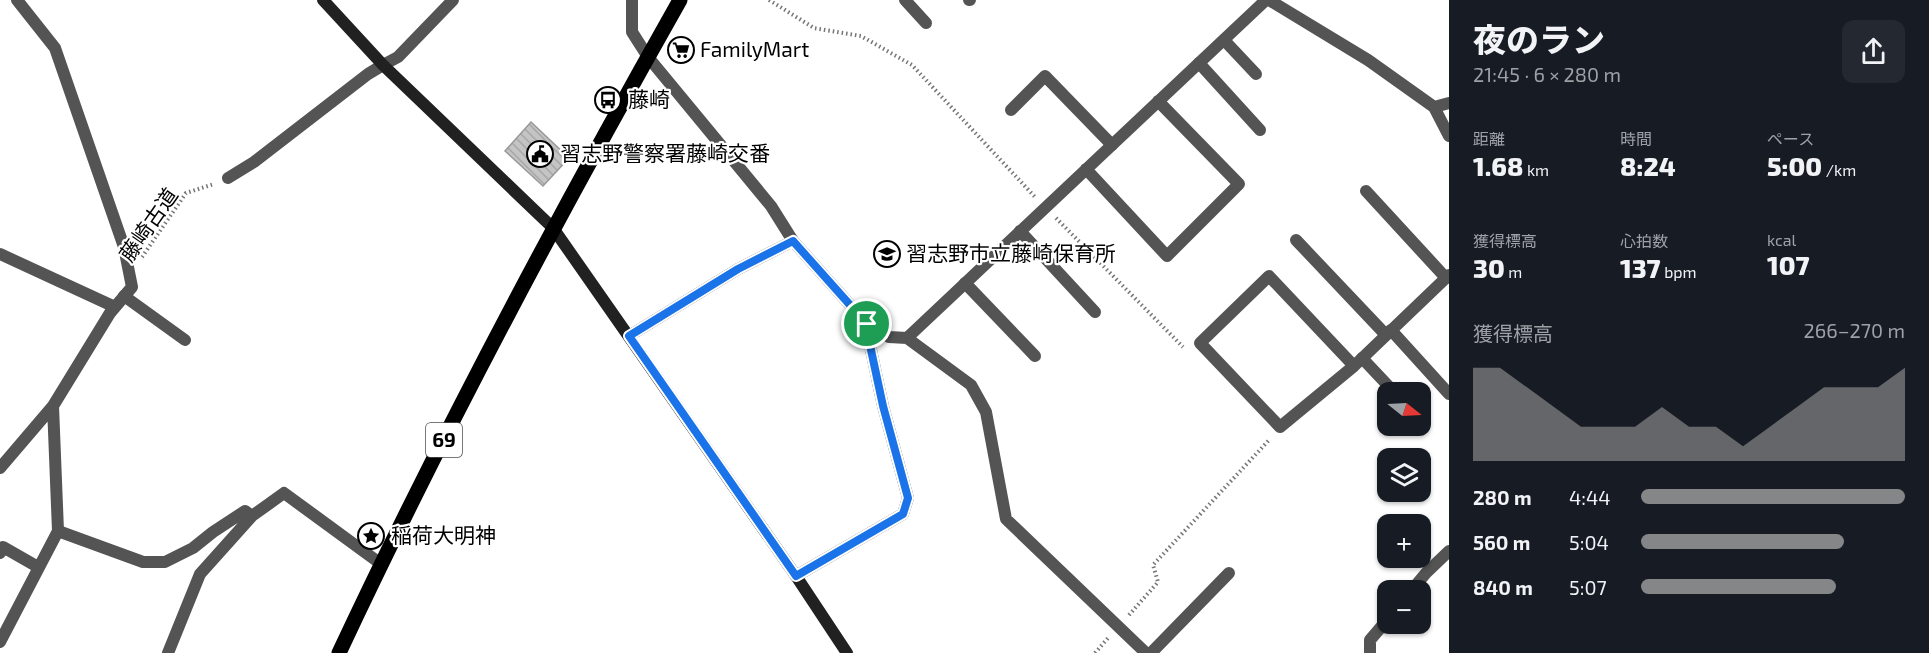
<!DOCTYPE html>
<html lang="ja">
<meta charset="utf-8">
<style>
:root{--surface:#171b24;--page:#242831;--text:#f1f3f6;--muted:#9ea1a6;--accent:#858687}
body{margin:0;font-family:"Exo 2","Noto Sans JP",sans-serif;background:var(--page);color:var(--text);height:100vh;display:flex;flex-direction:column;font-size:22px;white-space:nowrap}
*{box-sizing:border-box;margin:0}
p{font-size:20px;color:var(--muted)}
.icon{flex:none;width:33px;height:33px;fill:none;stroke:currentColor;stroke-width:2;stroke-linecap:round;stroke-linejoin:round}
.map{position:relative;flex:1;overflow:hidden}
.drawer{display:flex;flex-direction:column;background:var(--surface);width:480px}
.drawer>*{flex:none}
.needle{width:39px;rotate:108deg}
.tools{position:absolute;left:1377px;top:382px;display:grid;gap:12px}
.tools a{display:grid;place-items:center;width:54px;height:54px;border-radius:12px;background:var(--surface);box-shadow:0 2px 4px #0004;font-size:30px}
.pin{position:absolute;display:grid;place-items:center;width:51px;height:51px;color:#fff;margin:-26px;border:3px solid #fff;border-radius:50%;box-shadow:0 2px 6px #0007}
.round{display:grid;place-items:center;flex:none;width:63px;height:63px;border-radius:12px;background:var(--page)}
.summary{display:flex;align-items:center;justify-content:space-between;height:102px;padding:0 24px}
h1{font-size:33px;font-weight:800;line-height:45px}
.metrics{display:grid;grid-template-columns:repeat(3,1fr);gap:9px;height:102px;padding:6px 24px}
.metrics div{display:grid;align-content:center}
.metrics b{font-size:26px;font-weight:800}
.metrics small{font-size:16px;font-weight:400}
.metrics p{font-size:16px}
.chart{height:168px;padding:12px 24px}
.chart p{display:flex;justify-content:space-between}
.chart svg{width:100%;height:108px;margin-top:6px;fill:var(--accent);opacity:.7}
ul{padding:0 24px;list-style:none;font-size:20px}
li{display:grid;grid-template-columns:96px 72px 1fr;align-items:center;height:45px}
li i{height:15px;border-radius:8px;background:var(--accent)}
main{display:flex;flex:1;min-height:0}
.map>svg:first-child{display:block}
.building{fill:url(#building-back-hatch);stroke:#989898;stroke-width:1.5}
.lines{fill:none;stroke-linecap:round;stroke-linejoin:round}
.path{stroke:#767676;stroke-width:4;stroke-dasharray:1.5 3;stroke-linecap:butt}
.lane{stroke:#545454;stroke-width:12}
.street{stroke:#545454;stroke-width:12}
.secondary{stroke:#212121;stroke-width:12}
.primary{stroke:#000;stroke-width:15}
.route-casing{stroke:#fff;stroke-width:12}
.route{stroke:#1a73e8;stroke-width:8}
.labels{text-anchor:middle;stroke-width:4.5;stroke-linejoin:round;paint-order:stroke}
.shield{fill:#fff;stroke:#4c4c4c;stroke-width:1.5}
.shield-label{font-size:20px;font-weight:bold;fill:#000}
.poi-label{font-size:21px;fill:#000;stroke:#fff;text-anchor:start}
.street-label{font-size:21px;fill:#000;stroke:#fff}
</style>
<main>
<div class="map">
<svg width="1449" height="653" viewBox="0 0 1449 653">
<defs>
<pattern id="building-back-hatch" width="6" height="6" patternUnits="userSpaceOnUse" patternTransform="scale(1.5)"><rect width="6" height="6" fill="#c4c4c4"/><path d="M-1 5l2 2M0 0l6 6M5-1l2 2" fill="none" stroke="#a7a7a7"/></pattern>
</defs>
<rect width="100%" height="100%" fill="#fff"/>
<path class="building" d="M531,122l38,36 -26,28 -38,-35z"/>
<g class="lines">
<path class="path" d="M769,0l45,28 47,8 51,29 124,133
M1056,218l127,129
M142,257l44,-64 28,-9
M1129,615l29,-33 -5,-17 117,-126
M1095,653l13,-15"/>
<path class="lane" d="M1224,40l32,34
M1199,63l61,67
M383,65l15,-8 55,-57
M1011,110l34,-34 67,69
M1366,191l80,87
M1020,231l75,81
M1296,240l90,95
M965,283l70,73
M124,296l61,44
M1391,330l58,64
M629,336l109,-67 55,-28
M1362,358l33,35
M1420,419l4,5
M58,531l85,31h22l28,-14 20,-16 32,-21 7,5
M168,653l32,-79 52,-58 32,-23 97,71"/>
<path class="street" d="M632,0v32l16,25 123,149 22,35 74,83 4,26 12,56 25,92 -5,16 -107,62
M905,0l21,23
M969,0h1
M1269,0l99,60 66,47 15,29
M1434,107l15,-4
M1086,169l81,87 72,-72 -81,-83
M228,178l26,-16 114,-88 15,-9
M0,254l115,53
M867,324l22,13 18,1 64,47 15,27 20,107 140,134
M907,338l359,-338
M1354,366l-85,-90 -69,67 80,84 74,-61 95,-91
M0,468l53,-62 57,-93 22,-26 -8,-40 -69,-199 -38,-48
M0,553l3,-6 35,20
M1411,591l15,-18 23,-22
M0,642l58,-111 -5,-125
M1151,653l78,-80
M1370,653v-13l18,-21"/>
<path class="secondary" d="M323,0l60,65 170,163 243,348 51,77"/>
<path class="primary" d="M339,653c104,-222 220,-439 341,-653"/>
</g>
<g class="lines">
<defs>
<path id="route" d="M793,241l74,83 4,26 12,56 25,92 -5,16 -107,62 -167,-240 109,-67z"/>
</defs>
<use href="#route" class="route-casing"/>
<use href="#route" class="route"/>
</g>
<defs>
<symbol id="supermarket-ring" viewBox="-11 -11 22 22"><circle r="9.5" fill="#fff" stroke="#000" stroke-width="1.5"/><path d="M-6-5.5h2.5l.6 2H6L4.5 2H-2.5L-4.4-4H-6ZM-1.5 3.2a1.3 1.3 0 1 0 .1 0ZM3 3.2a1.3 1.3 0 1 0 .1 0Z" fill="#000"/></symbol>
<symbol id="bus-ring" viewBox="-11 -11 22 22"><circle r="9.5" fill="#fff" stroke="#000" stroke-width="1.5"/><path d="M-5-6H5V4H4V6H2V4H-2V6H-4V4H-5ZM-3.5-4V0h7V-4ZM-3.5 1.2v1.5H-2V1.2ZM2 1.2v1.5H3.5V1.2Z" fill="#000"/></symbol>
<symbol id="civic-ring" viewBox="-11 -11 22 22"><circle r="9.5" fill="#fff" stroke="#000" stroke-width="1.5"/><path d="M-.6-6.5H3V-4.5H.6V-3L4-1V1h2V6H-6V1h2V-1L-.6-3ZM-1.2 2.5V6h2.4V2.5Z" fill="#000"/></symbol>
<symbol id="school-ring" viewBox="-11 -11 22 22"><circle r="9.5" fill="#fff" stroke="#000" stroke-width="1.5"/><path d="M0-5L7-2L0 1L-7-2ZM-4 1L0 2.5L4 1V4Q0 6-4 4Z" fill="#000"/></symbol>
<symbol id="sight-ring" viewBox="-11 -11 22 22"><circle r="9.5" fill="#fff" stroke="#000" stroke-width="1.5"/><path d="M0-6L1.8-2.2L6-1.7L2.9 1.2L3.7 5.4L0 3.3L-3.7 5.4L-2.9 1.2L-6-1.7L-1.8-2.2Z" fill="#000"/></symbol>
</defs>
<g fill-rule="evenodd">
<use href="#supermarket-ring" x="666" y="35" width="30" height="30"/>
<use href="#bus-ring" x="593" y="85" width="30" height="30"/>
<use href="#civic-ring" x="525" y="139" width="30" height="30"/>
<use href="#school-ring" x="872" y="239" width="30" height="30"/>
<use href="#sight-ring" x="356" y="521" width="30" height="30"/>
</g>
<g class="labels">
<rect class="shield" x="426" y="423" width="36" height="34" rx="4.5"/>
<g class="shield-label">
<text x="444" y="447">69</text>
</g>
<g class="poi-label">
<text x="700" y="57">FamilyMart</text>
<text x="628" y="107">藤崎</text>
<text x="560" y="161">習志野警察署藤崎交番</text>
<text x="906" y="261">習志野市立藤崎保育所</text>
<text x="391" y="543">稲荷大明神</text>
</g>
<g class="street-label">
<text transform="translate(149 225) rotate(-55)" y="7">藤崎古道</text>
</g>
</g>
</svg>
<div class="tools">
<a><svg class="needle" viewBox="-14 -14 28 28"><path d="M0-13l5 13h-10z" fill="#e53935"/><path d="M0 13l5-13h-10z" fill="#9ea1a6"/></svg></a>
<a><svg class="icon" aria-label="layers" viewBox="0 0 24 24"><path d="M12 4l9 5-9 5-9-5zM3 14l9 5 9-5"/></svg></a>
<a>+</a>
<a>−</a>
</div>
<div class="pin" style="left:867px;top:324px;background:#1e9e55"><svg class="icon" aria-label="arrive" viewBox="0 0 24 24"><path d="M6 21V4h12l-3 4 3 4H6"/></svg></div>
</div>
<section class="drawer">
<div class="summary"><div><h1>夜のラン</h1><p>21:45 · 6 × 280 m</p></div><a class="round"><svg class="icon" aria-label="share" viewBox="0 0 24 24"><path d="M12 15V3M7 8l5-5 5 5M5 13v7h14v-7"/></svg></a></div>
<div class="metrics">
<div><p>距離</p><b>1.68<small> km</small></b></div>
<div><p>時間</p><b>8:24</b></div>
<div><p>ペース</p><b>5:00<small> /km</small></b></div>
</div>
<div class="metrics">
<div><p>獲得標高</p><b>30<small> m</small></b></div>
<div><p>心拍数</p><b>137<small> bpm</small></b></div>
<div><p>kcal</p><b>107</b></div>
</div>
<div class="chart"><p><span>獲得標高</span>266–270 m</p>
<svg viewBox="0 0 160 44" preserveAspectRatio="none"><path d="M0 44V6L10 6L20 14L30 22L40 30L50 30L60 30L70 22L80 30L90 30L100 38L110 30L120 22L130 14L140 14L150 14L160 6V44z"/></svg>
</div>
<ul>
<li><b>280 m</b>4:44<i style="width:100%"></i></li>
<li><b>560 m</b>5:04<i style="width:77%"></i></li>
<li><b>840 m</b>5:07<i style="width:74%"></i></li>
</ul>
</section>
</main>
